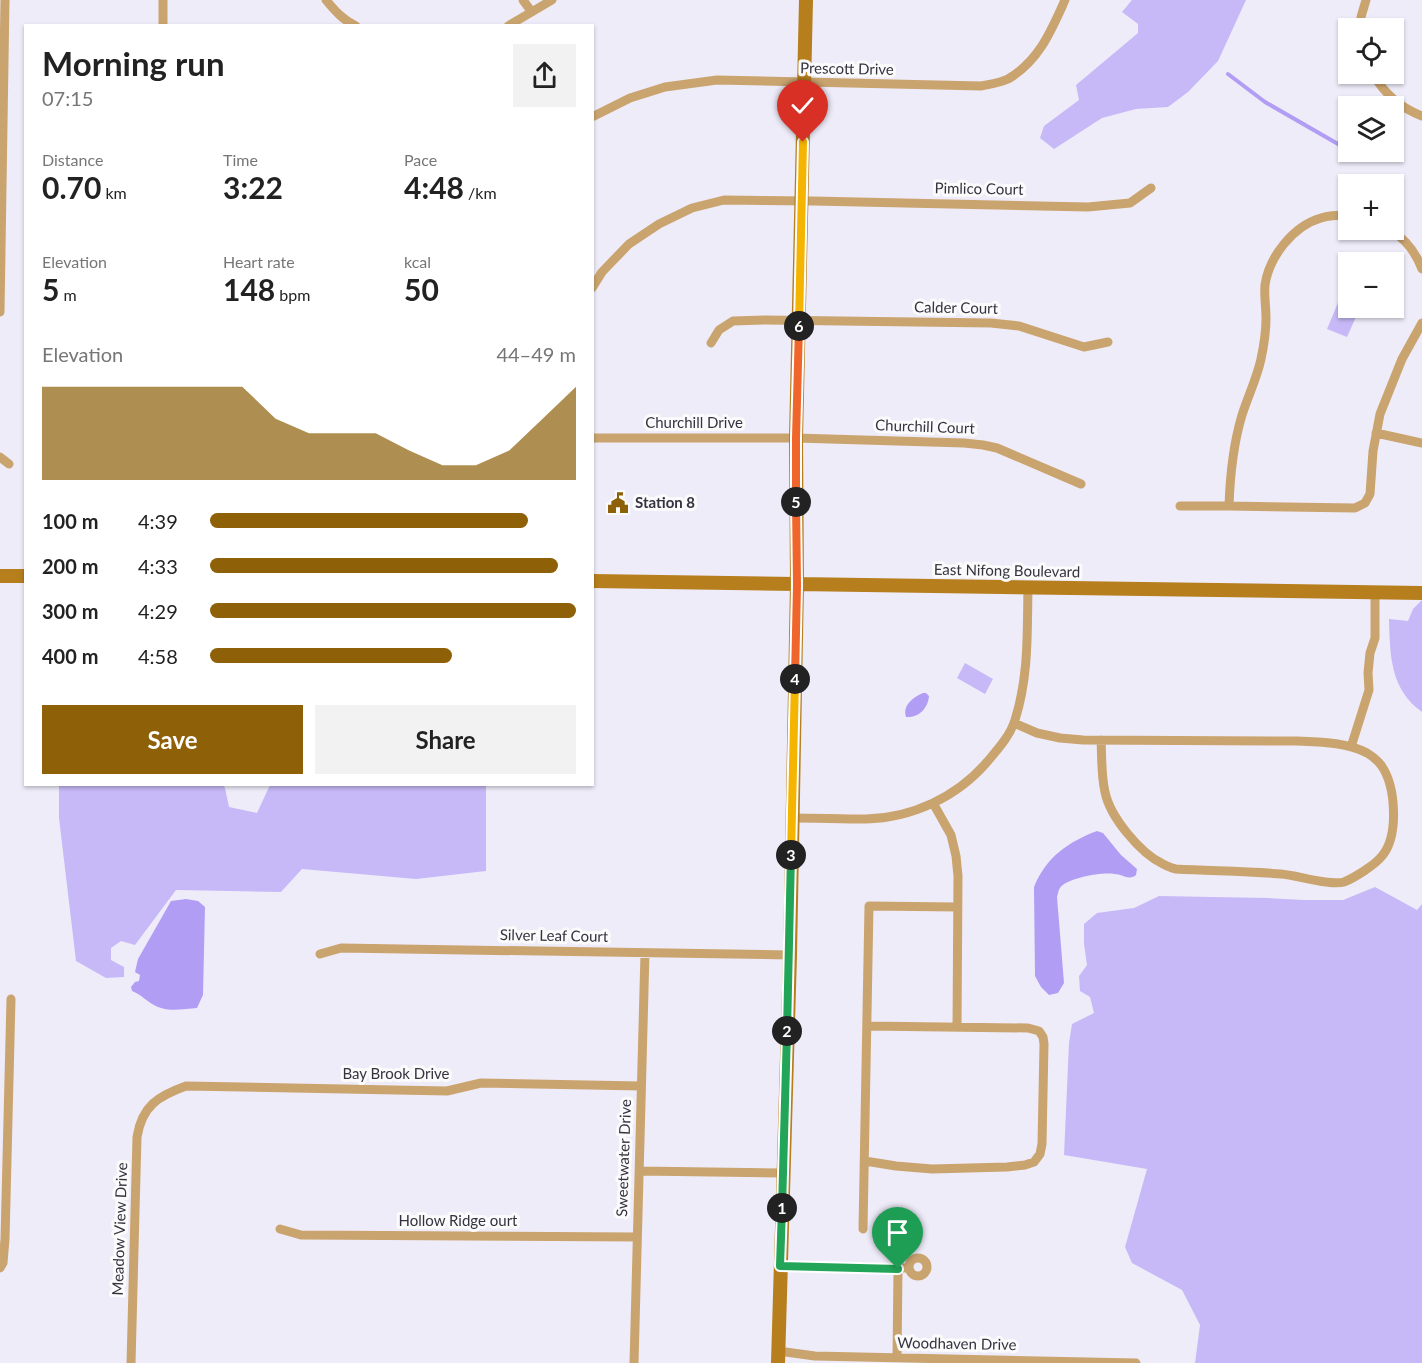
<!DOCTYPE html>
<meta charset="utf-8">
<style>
:root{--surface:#fff;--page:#f2f2f2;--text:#222;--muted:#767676;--accent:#8e6008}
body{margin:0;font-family:Lato,sans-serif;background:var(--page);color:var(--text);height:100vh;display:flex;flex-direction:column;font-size:22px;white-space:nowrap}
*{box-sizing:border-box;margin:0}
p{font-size:20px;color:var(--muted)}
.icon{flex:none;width:33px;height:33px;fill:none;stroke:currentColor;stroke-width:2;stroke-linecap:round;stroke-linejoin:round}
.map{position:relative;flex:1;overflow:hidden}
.side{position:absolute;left:24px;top:24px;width:570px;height:762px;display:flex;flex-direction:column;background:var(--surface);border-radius:0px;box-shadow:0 2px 4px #0004}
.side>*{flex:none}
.tools{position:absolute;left:1338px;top:18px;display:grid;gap:12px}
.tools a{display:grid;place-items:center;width:66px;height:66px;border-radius:0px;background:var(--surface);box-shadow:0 2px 4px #0004;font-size:30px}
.pin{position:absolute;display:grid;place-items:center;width:51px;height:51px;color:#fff;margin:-62px -26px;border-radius:50% 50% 50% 0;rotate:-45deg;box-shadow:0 0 6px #0007}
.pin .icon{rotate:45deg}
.km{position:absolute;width:30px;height:30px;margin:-15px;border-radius:50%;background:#222;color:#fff;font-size:16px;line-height:30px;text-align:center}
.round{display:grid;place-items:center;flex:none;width:63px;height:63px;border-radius:0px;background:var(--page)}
.head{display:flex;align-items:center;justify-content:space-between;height:102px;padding:0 18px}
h1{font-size:33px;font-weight:700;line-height:45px}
.stats{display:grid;grid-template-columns:repeat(3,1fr);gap:9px;height:102px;padding:6px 18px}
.stats div{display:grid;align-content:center}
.stats b{font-size:30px;font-weight:700}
.stats small{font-size:16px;font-weight:400}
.stats p{font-size:16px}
.chart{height:168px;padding:12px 18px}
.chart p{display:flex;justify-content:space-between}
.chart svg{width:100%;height:108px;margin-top:6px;fill:var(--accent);opacity:.7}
.button{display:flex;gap:12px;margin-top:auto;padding:12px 18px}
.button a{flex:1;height:69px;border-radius:0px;background:var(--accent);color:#fff;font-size:24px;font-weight:700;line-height:69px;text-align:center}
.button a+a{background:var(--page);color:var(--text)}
ul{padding:0 18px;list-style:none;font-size:20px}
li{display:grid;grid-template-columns:96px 72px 1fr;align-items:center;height:45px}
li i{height:15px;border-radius:8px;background:var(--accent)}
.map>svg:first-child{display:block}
.green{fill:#c7b9f7}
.water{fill:#b19df3}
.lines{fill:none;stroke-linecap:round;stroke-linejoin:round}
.stream{stroke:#b19df3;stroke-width:4}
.street{stroke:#caa46f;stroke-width:9}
.secondary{stroke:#b67e1d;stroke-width:14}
.split-1-casing{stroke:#fff;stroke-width:12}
.split-2-casing{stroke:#fff;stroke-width:12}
.split-3-casing{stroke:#fff;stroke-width:12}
.split-4-casing{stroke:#fff;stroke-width:12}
.split-5-casing{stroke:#fff;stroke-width:12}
.split-6-casing{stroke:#fff;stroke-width:12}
.split-7-casing{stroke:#fff;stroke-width:12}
.split-1{stroke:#22a559;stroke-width:8}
.split-2{stroke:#22a559;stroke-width:8}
.split-3{stroke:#22a559;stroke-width:8}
.split-4{stroke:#f5b400;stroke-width:8}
.split-5{stroke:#f0652b;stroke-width:8}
.split-6{stroke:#f0652b;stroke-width:8}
.split-7{stroke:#f5b400;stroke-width:8}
.labels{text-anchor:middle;stroke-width:6;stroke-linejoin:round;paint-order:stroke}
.street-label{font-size:15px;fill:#353340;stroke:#fbfbfb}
.poi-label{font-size:15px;font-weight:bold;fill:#353340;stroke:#fbfbfb;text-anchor:start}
</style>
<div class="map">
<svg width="1422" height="1363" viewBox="0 0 1422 1363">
<rect width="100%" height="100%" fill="#efecfa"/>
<path class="green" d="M1132,0h114l-28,61 -30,31 -20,15 -32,2 -34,9 -48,31 -14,-11 4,-12 35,-26 -3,-15 62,-52v-9l-16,-12z
M1342,293l6,3v12h12l-13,29 -20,-8z
M1422,600v112c-32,-23 -32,-57 -33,-93l19,2 5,-12z
M965,663l28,16 -8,15 -28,-16z
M59,785h164l2,3 4,19 28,6 13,-28h216v86l-70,8 -114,-10 -21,23 -105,-2 -41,55 -14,-4 -10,7v12l13,7v10l-18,1 -30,-17 -17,-143z
M1375,887l42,23 5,-6v459h-227l5,-38 -18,-35 -50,-27 -7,-16 22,-78 -83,-14 5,-112 3,-19 22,-11 -4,-16 -10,-6 -1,-15 8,-11 -3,-21v-20l13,-11 37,-5 25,-12 108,2 37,2h39z"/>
<path class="water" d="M923,693h3l3,3c-1,13 -11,22 -23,21 -4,-11 7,-20 17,-24z
M1097,831l6,2 18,22 16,14 -1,6c-8,6 -13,-1 -22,-1 -12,-2 -47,4 -54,14 -2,3 -2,6 -3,9l7,86 -6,10 -9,2 -8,-8 -6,-11 -1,-89c12,-30 34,-45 63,-56z
M186,899l12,2 7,6 -2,88 -6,13c-12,1 -27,4 -39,-1 -10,-4 -17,-13 -26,-16l-1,-4 4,-5 4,-1 1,-6 -5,-3 3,-13 33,-58z"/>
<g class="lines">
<path class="stream" d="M1228,74l37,28 80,46"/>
<path class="street" d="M326,0c9,11 17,20 30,26
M523,0l8,11
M163,26v-26
M508,26l44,-26
M1361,28v-11l5,-17
M1373,74c11,19 28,34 49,42
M592,117l38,-19 35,-11 52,-7 264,6c9,-2 19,-3 27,-7 31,-18 43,-48 57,-79
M1348,215c-9,0 -18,0 -27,3 -28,8 -52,39 -56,67 -1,11 1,22 1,33 0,13 -2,27 -5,41 -4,19 -13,37 -19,56 -9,30 -12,61 -13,91l126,2 10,-5 5,-9 3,-43 7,-37 22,-55 20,-36
M1391,230c14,9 25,23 31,39
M592,288l10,-16 27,-28 30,-20 33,-16 32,-8 89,1 275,6 42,-4 21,-15
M0,312l5,-312
M711,343l8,-13 14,-9 33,-1 225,3 28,3 65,21 24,-5
M1376,433l46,10
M592,438h204l168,5 19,2 14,3 84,36
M0,457l9,7
M1180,506h49
M1014,723l23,10 23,5 23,2 213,1c23,1 51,1 71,12 5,3 11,8 14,12 15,21 18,71 1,91 -7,9 -28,22 -38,26 -13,4 -48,-7 -63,-8 -35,-3 -70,-3 -105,-5 -5,-1 -9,-3 -13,-5 -23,-11 -53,-47 -58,-72 -4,-17 -3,-35 -4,-52
M1351,747l18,-57 -1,-17 2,-20 5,-15v-45
M933,803l18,32 5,21 2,20 -1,151
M792,818c25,0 49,1 74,1 46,-1 91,-22 121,-57 11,-13 23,-26 28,-42 14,-44 12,-87 13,-132
M320,954l21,-6 449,7
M865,1161l31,5 36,3 75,-2 18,-2 9,-3 6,-8 2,-10 2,-100 -1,-7 -4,-6 -11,-3 -161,-2
M639,1171l144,2
M280,1229l21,6 336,2
M863,1229l6,-323 88,1
M909 1267a9 9 0 1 1 18 0a9 9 0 1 1-18 0Z
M780,1266l129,2
M0,1268l3,-5 2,-24 6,-240
M778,1351l37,5 321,7
M897,1358l1,-89
M131,1363l6,-226c5,-31 21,-41 49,-51l261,5 34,-8 160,3
M634,1363l11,-410"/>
<path class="secondary" d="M0,576h26
M592,581l830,12
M778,1363l12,-408 7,-371 -1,-146 10,-438"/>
</g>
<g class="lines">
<defs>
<path id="split-1" d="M782,1208l-2,58 118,3"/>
<path id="split-2" d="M782,1208l5,-177"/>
<path id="split-3" d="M787,1031l4,-176"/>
<path id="split-4" d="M791,855l4,-176"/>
<path id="split-5" d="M795,679l2,-94 -1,-83"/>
<path id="split-6" d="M796,502v-64l3,-112"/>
<path id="split-7" d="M799,326l4,-184"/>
</defs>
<use href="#split-1" class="split-1-casing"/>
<use href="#split-2" class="split-2-casing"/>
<use href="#split-3" class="split-3-casing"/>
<use href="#split-4" class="split-4-casing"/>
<use href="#split-5" class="split-5-casing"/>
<use href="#split-6" class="split-6-casing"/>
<use href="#split-7" class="split-7-casing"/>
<use href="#split-1" class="split-1"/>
<use href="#split-2" class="split-2"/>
<use href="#split-3" class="split-3"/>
<use href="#split-4" class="split-4"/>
<use href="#split-5" class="split-5"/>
<use href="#split-6" class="split-6"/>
<use href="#split-7" class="split-7"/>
</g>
<defs>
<symbol id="civic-bare" viewBox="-9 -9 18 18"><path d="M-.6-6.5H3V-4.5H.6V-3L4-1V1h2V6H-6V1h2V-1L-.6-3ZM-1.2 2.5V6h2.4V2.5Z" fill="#8e6008" stroke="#fbfbfb" stroke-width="2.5" paint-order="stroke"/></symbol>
</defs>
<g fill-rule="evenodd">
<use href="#civic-bare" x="603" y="488" width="30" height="30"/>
</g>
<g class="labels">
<g class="street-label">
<text transform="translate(847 69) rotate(1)" y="5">Prescott Drive</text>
<text transform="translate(979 189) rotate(1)" y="5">Pimlico Court</text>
<text transform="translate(956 308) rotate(1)" y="5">Calder Court</text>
<text x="694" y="428">Churchill Drive</text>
<text transform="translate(925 427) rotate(2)" y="5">Churchill Court</text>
<text transform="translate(1007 571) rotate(1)" y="5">East Nifong Boulevard</text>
<text transform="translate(554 936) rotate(1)" y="5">Silver Leaf Court</text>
<text x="396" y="1079">Bay Brook Drive</text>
<text transform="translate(624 1158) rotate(-88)" y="5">Sweetwater Drive</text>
<text x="458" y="1226">Hollow Ridge ourt</text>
<text transform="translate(120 1229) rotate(-88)" y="5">Meadow View Drive</text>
<text transform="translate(957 1344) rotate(1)" y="5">Woodhaven Drive</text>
</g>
<g class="poi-label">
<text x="635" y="508">Station 8</text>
</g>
</g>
</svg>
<div class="tools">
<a><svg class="icon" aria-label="locate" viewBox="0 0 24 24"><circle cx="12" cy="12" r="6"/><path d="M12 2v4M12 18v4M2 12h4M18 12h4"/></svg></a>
<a><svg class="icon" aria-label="layers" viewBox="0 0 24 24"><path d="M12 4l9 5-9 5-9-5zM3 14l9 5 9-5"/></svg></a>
<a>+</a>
<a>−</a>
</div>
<div class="pin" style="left:898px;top:1269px;background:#1e9e55"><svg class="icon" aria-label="arrive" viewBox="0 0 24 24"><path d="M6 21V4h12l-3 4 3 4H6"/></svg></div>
<div class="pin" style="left:803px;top:142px;background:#d93025"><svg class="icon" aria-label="check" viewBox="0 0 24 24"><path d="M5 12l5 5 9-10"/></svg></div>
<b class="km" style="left:782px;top:1208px">1</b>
<b class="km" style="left:787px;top:1031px">2</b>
<b class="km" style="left:791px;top:855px">3</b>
<b class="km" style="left:795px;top:679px">4</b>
<b class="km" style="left:796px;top:502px">5</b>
<b class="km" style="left:799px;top:326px">6</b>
<section class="side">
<div class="head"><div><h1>Morning run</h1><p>07:15</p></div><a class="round"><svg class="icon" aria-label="share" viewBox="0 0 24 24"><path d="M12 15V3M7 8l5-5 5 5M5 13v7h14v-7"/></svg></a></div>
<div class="stats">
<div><p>Distance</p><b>0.70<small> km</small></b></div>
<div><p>Time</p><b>3:22</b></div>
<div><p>Pace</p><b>4:48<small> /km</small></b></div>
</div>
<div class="stats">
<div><p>Elevation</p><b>5<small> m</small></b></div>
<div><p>Heart rate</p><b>148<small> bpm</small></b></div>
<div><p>kcal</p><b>50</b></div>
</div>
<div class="chart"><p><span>Elevation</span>44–49 m</p>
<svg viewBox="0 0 160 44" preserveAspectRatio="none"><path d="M0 44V6L10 6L20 6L30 6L40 6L50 6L60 6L70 19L80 25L90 25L100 25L110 32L120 38L130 38L140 32L150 19L160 6V44z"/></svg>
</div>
<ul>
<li><b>100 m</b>4:39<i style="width:87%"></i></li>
<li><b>200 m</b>4:33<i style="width:95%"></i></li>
<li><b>300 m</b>4:29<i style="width:100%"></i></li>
<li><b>400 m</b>4:58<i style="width:66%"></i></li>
</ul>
<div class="button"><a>Save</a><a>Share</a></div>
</section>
</div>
